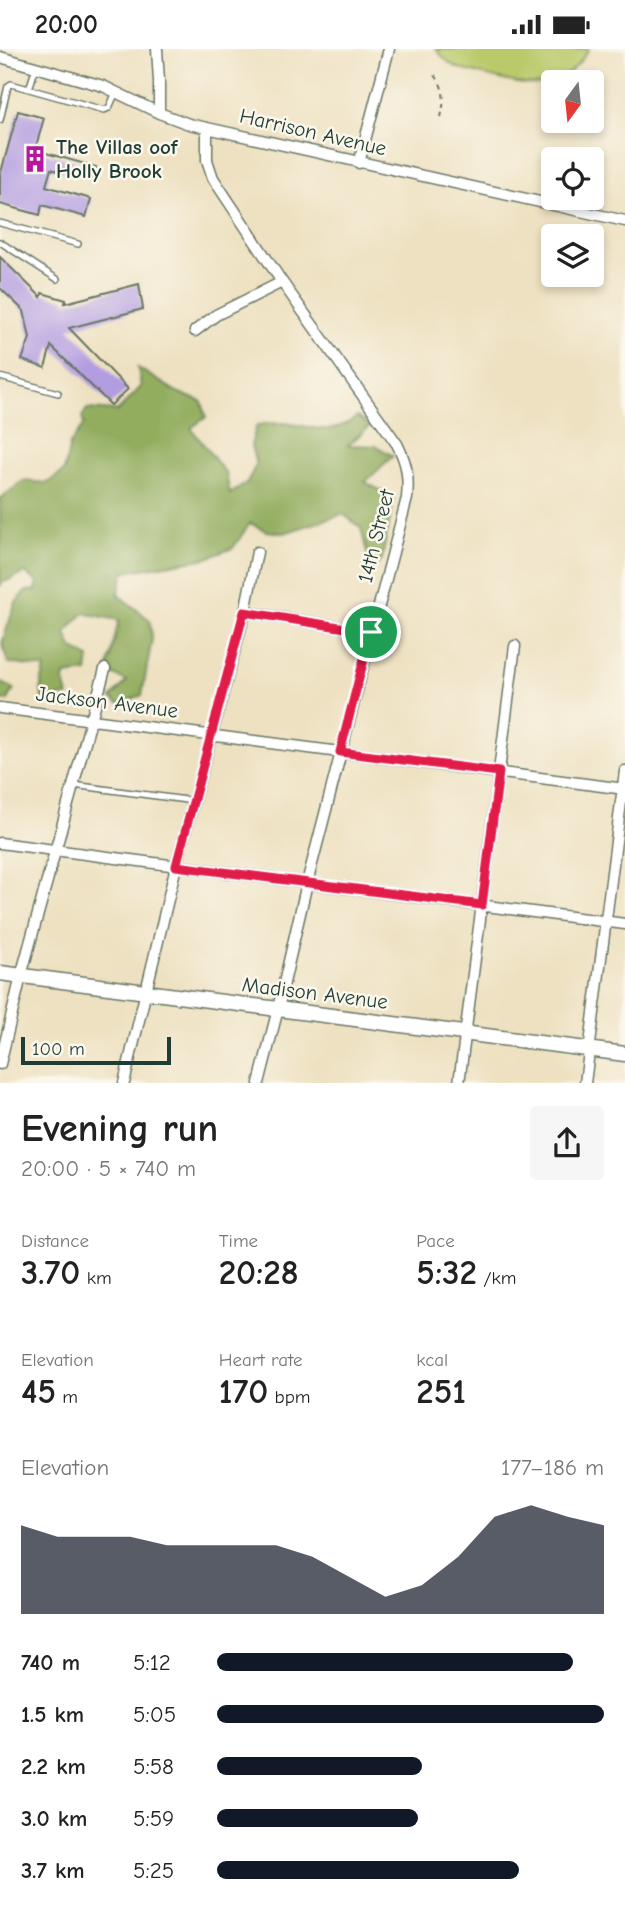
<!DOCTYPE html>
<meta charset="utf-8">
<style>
:root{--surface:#fff;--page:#f6f6f6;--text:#222;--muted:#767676;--accent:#111827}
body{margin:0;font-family:"Comic Neue",sans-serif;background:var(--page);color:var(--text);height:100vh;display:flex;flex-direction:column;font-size:26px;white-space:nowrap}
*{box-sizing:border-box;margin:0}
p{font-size:23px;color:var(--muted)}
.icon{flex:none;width:38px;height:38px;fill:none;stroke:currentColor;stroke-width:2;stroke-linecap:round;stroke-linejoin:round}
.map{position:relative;height:1034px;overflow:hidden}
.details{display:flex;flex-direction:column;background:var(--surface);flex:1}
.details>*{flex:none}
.needle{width:46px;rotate:195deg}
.fabs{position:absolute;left:541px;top:21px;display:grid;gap:14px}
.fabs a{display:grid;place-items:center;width:63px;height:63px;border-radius:7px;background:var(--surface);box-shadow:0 4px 10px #0003;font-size:35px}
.scale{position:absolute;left:21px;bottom:18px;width:150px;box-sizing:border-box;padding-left:7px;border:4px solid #1f3d34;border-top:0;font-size:19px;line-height:24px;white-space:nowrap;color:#1f3d34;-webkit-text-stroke:5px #fbf7ec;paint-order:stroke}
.pin{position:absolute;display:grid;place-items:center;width:60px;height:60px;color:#fff;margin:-30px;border:4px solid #fff;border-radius:50%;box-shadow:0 2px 7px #0007}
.round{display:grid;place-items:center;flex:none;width:74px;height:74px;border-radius:7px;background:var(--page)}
.head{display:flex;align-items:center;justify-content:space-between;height:119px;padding:0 21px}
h1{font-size:38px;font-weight:700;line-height:52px}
.figures{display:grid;grid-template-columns:repeat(3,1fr);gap:10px;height:119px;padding:7px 21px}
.figures div{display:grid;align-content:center}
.figures b{font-size:35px;font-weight:700}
.figures small{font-size:19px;font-weight:400}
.figures p{font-size:19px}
.chart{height:196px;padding:14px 21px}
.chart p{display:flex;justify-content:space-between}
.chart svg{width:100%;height:126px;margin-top:7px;fill:var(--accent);opacity:.7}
ul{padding:0 21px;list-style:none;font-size:23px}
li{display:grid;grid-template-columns:112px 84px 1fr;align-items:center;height:52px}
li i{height:18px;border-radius:9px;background:var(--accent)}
.status{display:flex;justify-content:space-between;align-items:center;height:49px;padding:0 35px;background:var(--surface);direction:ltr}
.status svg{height:19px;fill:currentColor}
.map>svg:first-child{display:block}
.green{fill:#bac96b;stroke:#6c8350;stroke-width:2}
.forest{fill:#93ad5f;stroke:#59754a;stroke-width:2}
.building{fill:#b39de1}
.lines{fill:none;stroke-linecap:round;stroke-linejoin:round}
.lane-casing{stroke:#677665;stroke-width:8}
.street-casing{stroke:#677665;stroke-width:13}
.secondary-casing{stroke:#677665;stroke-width:17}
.path{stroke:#677665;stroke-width:2;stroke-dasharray:5 5;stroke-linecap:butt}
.lane{stroke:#fff;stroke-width:5}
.street{stroke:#fff;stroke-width:10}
.secondary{stroke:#fff;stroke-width:14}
.route-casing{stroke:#fff;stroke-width:14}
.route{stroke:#e11d48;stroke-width:9}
.labels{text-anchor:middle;stroke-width:5;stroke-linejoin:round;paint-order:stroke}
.street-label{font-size:21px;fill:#1f3d34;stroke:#fbf7ec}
.poi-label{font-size:21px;font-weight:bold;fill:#1f3d34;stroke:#fbf7ec;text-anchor:start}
</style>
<div class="status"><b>20:00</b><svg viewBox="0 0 49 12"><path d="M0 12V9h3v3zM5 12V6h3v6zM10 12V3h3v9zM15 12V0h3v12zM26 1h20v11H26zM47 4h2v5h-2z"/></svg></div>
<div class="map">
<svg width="625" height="1034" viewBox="0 0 625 1034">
<rect width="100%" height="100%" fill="#fbf7ec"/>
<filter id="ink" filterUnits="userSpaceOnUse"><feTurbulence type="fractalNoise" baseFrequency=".0143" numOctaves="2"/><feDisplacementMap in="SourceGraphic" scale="14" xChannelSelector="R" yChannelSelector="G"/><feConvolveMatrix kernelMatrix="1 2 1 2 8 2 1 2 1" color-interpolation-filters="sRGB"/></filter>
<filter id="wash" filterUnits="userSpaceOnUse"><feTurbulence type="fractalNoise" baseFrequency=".00686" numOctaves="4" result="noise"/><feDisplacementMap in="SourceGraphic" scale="28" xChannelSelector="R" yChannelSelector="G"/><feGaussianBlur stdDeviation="1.57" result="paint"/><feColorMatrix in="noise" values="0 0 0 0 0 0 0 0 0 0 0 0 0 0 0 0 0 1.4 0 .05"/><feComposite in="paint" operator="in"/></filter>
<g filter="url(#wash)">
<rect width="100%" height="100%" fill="#eee1c1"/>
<path class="green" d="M436,0h153c-28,45 -57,39 -101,27 -26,-7 -35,-5 -52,-27z"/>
<path class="forest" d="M138,319l39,24 25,10 4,15 -15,11 35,46 4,20 17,-11 9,-18 -5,-20 6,-20c7,-1 15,-2 23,-2 34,1 44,17 77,-6l13,9 -22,19 28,1 17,10 -28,26 29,16 -12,61 -4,5 -9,-3 -8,-33 -18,-14 -59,19 -18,-2 -16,-8 -17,25 -26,10 -83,14 -6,23 32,25 2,19 -10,56 -23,9 -8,-6 16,-17 -20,-9 12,-52 -36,-7 -17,20 6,15 17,10 -2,14 -22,3 -1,6 4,15 -26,3 -1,-15 4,-16 -37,-5 -6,-20 14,-41 10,-11 11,-1 -1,-9 -11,-8 -24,10 -1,4v-88l23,-18 25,2 16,-12 6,-27 14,-19 -2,-8 5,-8 31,2 23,-24z
M0,633l14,7 -6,11 -8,1z"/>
<g id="blocks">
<path class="building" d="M18,62l26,7 -9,32 61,17 -3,13 -42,-11 -5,17 45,13 -5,18 -44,-12 -2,10 -40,-11v-28z
M0,208l41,40 1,-4 24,7 -1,3 74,-19 4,25 -74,19 59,61 -17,16 -60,-59 -6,22 -23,-8 8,-22 -6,-27 -24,-23z"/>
</g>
</g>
<g filter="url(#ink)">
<use href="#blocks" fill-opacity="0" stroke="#677665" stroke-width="2"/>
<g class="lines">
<defs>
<path id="lane" d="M29,40l7,-22
M0,71l8,-34 3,-2 93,26 5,-2 7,-16
M0,174l78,21
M0,193l57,37
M0,328l58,16
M73,736l121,16"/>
<path id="street" d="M157,0l2,32v32
M0,8l103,29 56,27 30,11 436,97
M207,79v32l6,18 69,104 115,162c10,19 12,33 10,54l-100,385 -29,126 -19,74
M359,114l30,-114
M195,282l21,-16 66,-33
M245,563l126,20
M0,659l625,81
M0,794l625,81
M0,1015l21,-88 84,-307
M124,1034l52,-217 69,-254 12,-60
M459,1034l56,-437
M585,1034l40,-312"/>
<path id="secondary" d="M0,924l625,81"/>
</defs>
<use href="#lane" class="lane-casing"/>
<use href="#street" class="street-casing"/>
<use href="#secondary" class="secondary-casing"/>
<path class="path" d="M435,26c10,14 10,25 6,42"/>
<use href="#lane" class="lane"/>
<use href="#street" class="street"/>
<use href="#secondary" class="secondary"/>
</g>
</g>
<g class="lines" filter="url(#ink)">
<defs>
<path id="route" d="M244,563l127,20 -31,120 159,20 -17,133 -306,-39z"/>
</defs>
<use href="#route" class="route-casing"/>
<use href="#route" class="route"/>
</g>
<defs>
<symbol id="building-bare" viewBox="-9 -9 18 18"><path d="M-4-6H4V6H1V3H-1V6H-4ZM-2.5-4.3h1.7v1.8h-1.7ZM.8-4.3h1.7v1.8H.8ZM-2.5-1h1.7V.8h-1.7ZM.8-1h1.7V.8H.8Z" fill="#b5179e" stroke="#fbf7ec" stroke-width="2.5" paint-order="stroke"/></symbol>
</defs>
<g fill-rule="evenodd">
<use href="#building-bare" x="16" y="91" width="38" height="38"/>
</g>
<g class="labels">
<g class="street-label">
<text transform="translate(313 83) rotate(13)" y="7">Harrison Avenue</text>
<text transform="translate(376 487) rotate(-76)" y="7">14th Street</text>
<text transform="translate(107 653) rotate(7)" y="7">Jackson Avenue</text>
<text transform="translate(315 944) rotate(7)" y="7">Madison Avenue</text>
</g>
<g class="poi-label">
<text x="56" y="105">The Villas oof<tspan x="56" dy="24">Holly Brook</tspan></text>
</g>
</g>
</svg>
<div class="fabs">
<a><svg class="needle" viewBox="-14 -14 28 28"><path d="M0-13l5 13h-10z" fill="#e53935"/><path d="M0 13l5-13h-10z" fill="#767676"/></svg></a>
<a><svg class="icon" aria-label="locate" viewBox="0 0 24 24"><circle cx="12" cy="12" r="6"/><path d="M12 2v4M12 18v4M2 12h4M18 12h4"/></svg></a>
<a><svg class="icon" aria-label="layers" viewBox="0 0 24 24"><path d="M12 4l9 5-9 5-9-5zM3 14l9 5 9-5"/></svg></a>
</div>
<div class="scale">100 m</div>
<div class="pin" style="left:371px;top:583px;background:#1e9e55"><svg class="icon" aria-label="arrive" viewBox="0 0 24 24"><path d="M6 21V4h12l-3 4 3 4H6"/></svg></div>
</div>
<section class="details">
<div class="head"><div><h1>Evening run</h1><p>20:00 · 5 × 740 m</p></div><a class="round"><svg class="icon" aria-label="share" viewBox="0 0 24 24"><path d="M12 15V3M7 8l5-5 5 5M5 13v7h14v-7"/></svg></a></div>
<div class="figures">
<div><p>Distance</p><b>3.70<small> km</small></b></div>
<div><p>Time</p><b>20:28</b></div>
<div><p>Pace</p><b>5:32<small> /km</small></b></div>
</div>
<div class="figures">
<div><p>Elevation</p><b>45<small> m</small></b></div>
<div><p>Heart rate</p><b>170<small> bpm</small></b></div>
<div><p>kcal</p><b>251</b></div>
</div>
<div class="chart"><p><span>Elevation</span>177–186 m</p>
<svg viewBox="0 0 160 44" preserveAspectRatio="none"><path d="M0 44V13L10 17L20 17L30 17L40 20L50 20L60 20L70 20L80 24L90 31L100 38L110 34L120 24L130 10L140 6L150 10L160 13V44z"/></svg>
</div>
<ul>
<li><b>740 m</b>5:12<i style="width:92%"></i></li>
<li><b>1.5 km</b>5:05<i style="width:100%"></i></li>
<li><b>2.2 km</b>5:58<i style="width:53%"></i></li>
<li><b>3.0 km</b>5:59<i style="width:52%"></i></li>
<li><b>3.7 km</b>5:25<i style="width:78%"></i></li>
</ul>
</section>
